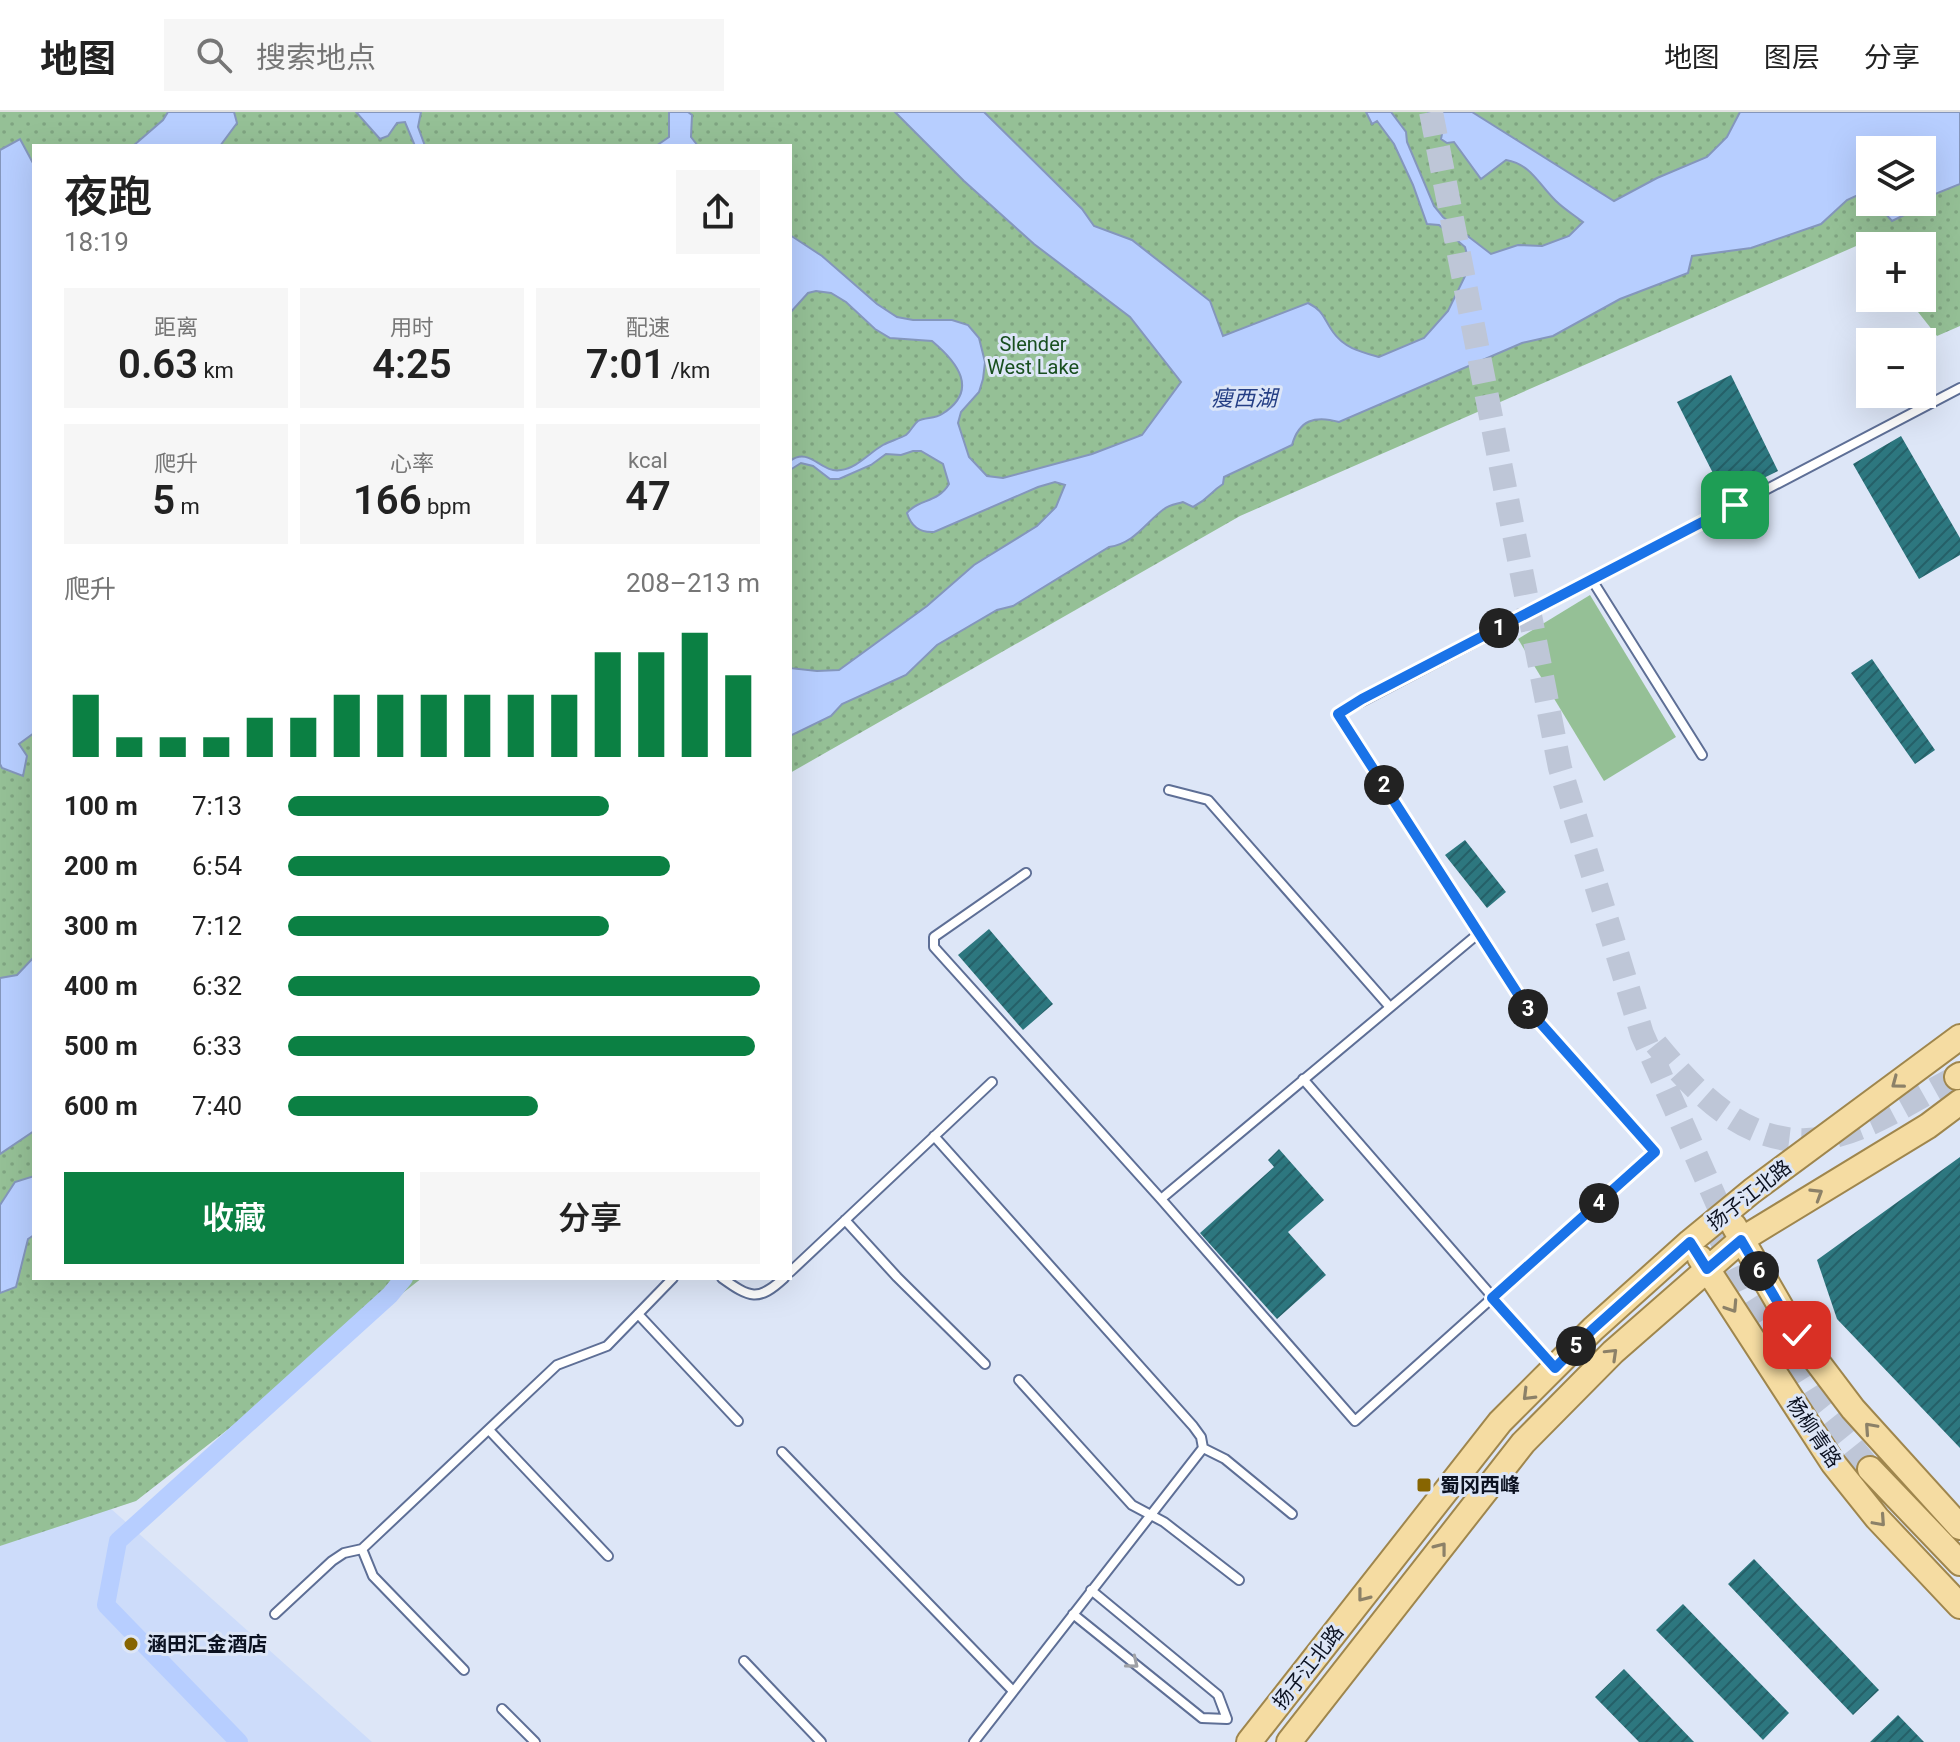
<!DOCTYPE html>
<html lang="zh">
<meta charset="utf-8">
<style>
:root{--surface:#fff;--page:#f6f6f6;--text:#222;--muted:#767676;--line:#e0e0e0;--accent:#0b8043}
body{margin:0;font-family:Roboto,"Noto Sans SC",sans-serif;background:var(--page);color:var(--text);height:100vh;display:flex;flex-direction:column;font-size:30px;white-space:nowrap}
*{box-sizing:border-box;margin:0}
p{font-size:26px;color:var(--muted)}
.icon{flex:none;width:44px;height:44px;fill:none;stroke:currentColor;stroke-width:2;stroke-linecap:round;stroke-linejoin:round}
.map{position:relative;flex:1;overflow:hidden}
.panel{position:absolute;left:32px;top:32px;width:760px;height:1136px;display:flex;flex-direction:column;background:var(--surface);border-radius:0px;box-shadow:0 8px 32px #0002}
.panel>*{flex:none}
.controls{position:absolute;left:1856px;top:24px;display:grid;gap:16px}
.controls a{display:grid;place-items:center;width:80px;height:80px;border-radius:0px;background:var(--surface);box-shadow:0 8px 32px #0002;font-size:40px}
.pin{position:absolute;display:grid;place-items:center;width:68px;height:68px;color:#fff;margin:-34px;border-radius:16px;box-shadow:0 4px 12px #0006}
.km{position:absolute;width:40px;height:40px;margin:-20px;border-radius:50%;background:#222;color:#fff;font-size:22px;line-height:40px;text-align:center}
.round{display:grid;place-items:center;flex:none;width:84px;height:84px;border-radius:0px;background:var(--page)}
.overview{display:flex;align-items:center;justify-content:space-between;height:136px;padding:0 32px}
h1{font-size:44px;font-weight:600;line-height:60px}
.figures{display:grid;grid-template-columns:repeat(3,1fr);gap:12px;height:136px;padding:8px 32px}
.figures div{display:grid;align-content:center;border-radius:0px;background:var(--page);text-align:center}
.figures b{font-size:40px;font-weight:600}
.figures small{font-size:22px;font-weight:400}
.figures p{font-size:22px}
.chart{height:224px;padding:16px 32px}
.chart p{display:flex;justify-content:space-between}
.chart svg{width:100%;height:144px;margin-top:8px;stroke:var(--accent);stroke-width:6}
.action{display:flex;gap:16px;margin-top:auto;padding:16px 32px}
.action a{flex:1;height:92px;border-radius:0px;background:var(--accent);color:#fff;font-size:32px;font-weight:600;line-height:92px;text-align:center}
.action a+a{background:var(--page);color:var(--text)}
ul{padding:0 32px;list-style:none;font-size:26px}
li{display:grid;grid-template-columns:128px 96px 1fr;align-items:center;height:60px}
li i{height:20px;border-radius:10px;background:var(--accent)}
header{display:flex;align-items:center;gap:48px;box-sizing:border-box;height:112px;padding:0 40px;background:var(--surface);border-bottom:2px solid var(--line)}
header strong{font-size:38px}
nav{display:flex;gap:44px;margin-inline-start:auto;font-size:28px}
.search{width:560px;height:72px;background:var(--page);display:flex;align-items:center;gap:20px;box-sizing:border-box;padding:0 28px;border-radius:0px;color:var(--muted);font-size:30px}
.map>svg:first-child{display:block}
.built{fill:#cddcfa}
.park{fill:url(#park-dots);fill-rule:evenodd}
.pitch{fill:#95c096}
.water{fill:#b7ceff;stroke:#8496bc;stroke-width:2}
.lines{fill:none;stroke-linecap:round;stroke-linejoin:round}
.canal{stroke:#b7ceff;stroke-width:18}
.building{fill:url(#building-hatch)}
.primary-tunnel{stroke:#bec6d7;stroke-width:24;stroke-dasharray:24 12;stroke-linecap:butt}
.lane-casing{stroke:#5e6f96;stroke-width:12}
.primary-casing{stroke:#9f864d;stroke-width:28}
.lane{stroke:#fff;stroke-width:8}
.primary{stroke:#f5dca2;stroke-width:24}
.oneway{stroke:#8c8168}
.oneway2{stroke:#9ea0a6}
.route-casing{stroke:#fff;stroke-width:16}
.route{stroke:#1a73e8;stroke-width:10}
.poi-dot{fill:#876501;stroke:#dde6f7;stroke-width:3}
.labels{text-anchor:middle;stroke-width:6;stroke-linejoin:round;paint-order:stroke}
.park-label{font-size:20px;fill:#184f1f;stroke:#dde6f7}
.street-label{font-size:20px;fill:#0c1221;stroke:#dde6f7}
.poi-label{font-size:20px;font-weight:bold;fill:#0c1221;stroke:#dde6f7;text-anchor:start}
.water-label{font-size:22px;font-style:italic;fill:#253f85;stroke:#dde6f7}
</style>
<header>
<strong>地图</strong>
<div class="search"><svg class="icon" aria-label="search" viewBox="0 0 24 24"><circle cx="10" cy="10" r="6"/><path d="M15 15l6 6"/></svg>搜索地点</div>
<nav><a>地图</a><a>图层</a><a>分享</a></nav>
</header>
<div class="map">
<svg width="1960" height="1630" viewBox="0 0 1960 1630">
<defs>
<pattern id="park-dots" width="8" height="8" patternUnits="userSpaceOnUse" patternTransform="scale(2)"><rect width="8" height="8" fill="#95c096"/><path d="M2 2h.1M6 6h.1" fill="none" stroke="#7fa481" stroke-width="1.8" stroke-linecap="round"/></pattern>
<pattern id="building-hatch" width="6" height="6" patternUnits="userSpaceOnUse" patternTransform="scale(2)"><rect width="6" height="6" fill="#2d777f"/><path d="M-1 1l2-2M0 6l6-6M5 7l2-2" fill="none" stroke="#256068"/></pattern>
</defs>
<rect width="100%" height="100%" fill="#dde6f7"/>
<path class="built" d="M109,1395l263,235h-372v-196z"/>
<path class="park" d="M0,0h1960v214l-23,10 -30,-38h15v-52h-52v5l-7,-8 -623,273 -450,257v-627h-756v1132h388l-286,223 -136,45zM1870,38h52v52h-52z"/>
<path class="pitch" d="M1590,483l86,142 -72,44 -86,-142z"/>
<path class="water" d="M168,0h66l3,11 -17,23h-87l30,-26z
M356,0h65l-3,15 7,19h-10l-10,-24 -8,1 -9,13 -8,3z
M669,0h19l4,3 -1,22 7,9h-42l13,-9z
M895,0h89l98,97 12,17 38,14 78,61 13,35 85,-33c16,8 15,15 25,29 11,16 28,20 46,25l45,-19 24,-27 22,-45 -5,-19 -26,-22 -12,-1 -14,-39 -19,-41 -17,-23 -5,3 -6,-12h25l15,20 1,10 27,64 9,11 48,37 27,-9 24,1 27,-10 14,-14c-9,-7 -19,-13 -27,-21 -17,-16 -25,-37 -50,-41l-25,19 -27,-37 -7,1 -6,-4 2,-11 -15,-16h44l142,89 43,-23 50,-21 20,-20 13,-25h220v72l-30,12 -9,11 -29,14 -17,-19h47v-52h-52v48l-10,-4 -13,6 -26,24 -70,24 -59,8 -4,17 -68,26 -67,37 -31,7 -183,79c-24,-7 -40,-2 -47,23l-68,32 -1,7c-14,9 -13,14 -30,23l-10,-5c-6,2 -14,3 -19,7 -19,14 -29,34 -55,38l-96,59 -16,4 -60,35 -31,30 -64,29 -11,12 -41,20v-68l27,3 22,-1 88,-64 47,-41 63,-39 19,-19 9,-22 -10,-3 -17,5 -104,45c-15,1 -23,-6 -27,-19 11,-14 31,-10 42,-29l-6,-20 -22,-13h-8l-12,4 -15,-1 -15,11 -32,14h-9l-17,-13 -12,-3 -11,7v-9c20,-15 31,13 51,9 16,-2 28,-17 42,-25 7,-4 16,-6 23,-10 5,-4 7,-10 12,-14 7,-4 17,-2 24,-7 38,-24 15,-52 -10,-73l-42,-3 -15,-9 -29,-27 -15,-9 -15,-2 -8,2 -18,20v-78l32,21 55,48 20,13 16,3h39l16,5 11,13 6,24 -2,17 -4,13 -18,20 -3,11 11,34 18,19 16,2 89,-24 50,-19 39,-53 -51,-65 -96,-73 -70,-63z
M20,27l14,26v568l-15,11 8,12 -4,20 -21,-8 -2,-4v-614z
M34,845v174l-34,23v-176l17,-3z
M34,1064v59l-6,4 -12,48 -16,6v-88l15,-23z"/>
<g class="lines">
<path class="canal" d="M239,1630l-133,-137 12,-64 272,-246 14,-17"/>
</g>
<path class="building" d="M1731,263l47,96 -53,26 -48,-95z
M1901,324l59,102v17l-41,24 -66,-115z
M1872,547l63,91 -20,14 -64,-91z
M1465,728l41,52 -19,16 -42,-53z
M989,817l64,75 -30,26 -65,-75z
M1279,1037l45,51 -36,32 38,43 -49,44 -77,-86 74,-66 -6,-7z
M1960,1045v291l-123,-129 -20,-59z
M1754,1447l125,131 -26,25 -125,-131z
M1683,1492l106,109 -26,27 -107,-110z
M1624,1557l70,73h-55l-44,-45z
M1898,1603l26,27h-54z"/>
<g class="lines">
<path class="primary-tunnel" d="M1431,0l129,656 82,266 89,200
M1656,932c46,56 101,112 179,92 43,-11 83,-39 122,-59
M1719,1123l29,61 61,97 61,76"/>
<defs>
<path id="lane" d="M1592,468l110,175
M1169,678l39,10 181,206
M1026,761l-92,64v10l227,252 194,222 300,-269 -128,-144 -189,-294 622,-326
M1303,967l248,285
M934,1024l259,290 8,11 2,11 -229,294
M1161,1087l318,-266
M845,1108l52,57 88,87
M790,1160l202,-190
M722,1166c28,20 36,24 62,0
M638,1202l100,107
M1019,1268l113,125 32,17 75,58
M489,1318l119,126
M1203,1336l22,11 67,55
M782,1340l231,239
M362,1437l11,27 91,94
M275,1502l57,-53 12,-8 18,-4 195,-184 50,-19 66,-68
M1073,1502l129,104 25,1 -9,-24 -127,-105
M744,1549l77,81
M502,1597l33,33"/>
<path id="primary" d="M1957,965l3,-2
M1734,1114l63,109 56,74 107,118
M1700,1146l133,205 44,55 83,88
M1870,1357l90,94
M1249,1630l251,-320 93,-93 97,-87 62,-51 208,-154
M1289,1630l234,-299 90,-91 128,-112 187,-114 32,-24"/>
</defs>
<use href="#lane" class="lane-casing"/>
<use href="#primary" class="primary-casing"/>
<use href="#lane" class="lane"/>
<use href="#primary" class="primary"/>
</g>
<defs><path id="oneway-chevron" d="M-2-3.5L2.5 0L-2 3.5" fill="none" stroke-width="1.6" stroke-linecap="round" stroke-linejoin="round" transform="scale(2)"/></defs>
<g class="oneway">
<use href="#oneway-chevron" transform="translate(1897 971) rotate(143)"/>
<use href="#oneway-chevron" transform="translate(1817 1082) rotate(-32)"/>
<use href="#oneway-chevron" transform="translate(1732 1195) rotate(57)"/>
<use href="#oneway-chevron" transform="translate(1612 1242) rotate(-44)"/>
<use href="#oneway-chevron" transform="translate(1528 1283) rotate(135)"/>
<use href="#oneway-chevron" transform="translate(1870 1316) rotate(-132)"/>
<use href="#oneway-chevron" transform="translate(1880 1409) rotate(48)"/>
<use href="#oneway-chevron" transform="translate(1441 1436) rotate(-52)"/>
<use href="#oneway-chevron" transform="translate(1363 1484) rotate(128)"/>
</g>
<use class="oneway2" href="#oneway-chevron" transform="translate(1133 1551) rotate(39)"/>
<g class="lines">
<defs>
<path id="route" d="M1735,393l-373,194 -24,15 189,294 128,144 -163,146 63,70 38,-39 97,-87 17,27 34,-29 56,95"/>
</defs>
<use href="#route" class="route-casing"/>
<use href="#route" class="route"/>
</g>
<g class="poi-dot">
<rect x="1416" y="1365" width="16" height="16" rx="4"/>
<circle cx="131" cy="1532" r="8"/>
</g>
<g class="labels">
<g class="park-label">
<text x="1033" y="239">Slender<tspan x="1033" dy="23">West Lake</tspan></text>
</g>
<g class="street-label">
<text transform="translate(1749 1083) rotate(-38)" y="7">扬子江北路</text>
<text transform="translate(1814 1320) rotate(56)" y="7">杨柳青路</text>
<text transform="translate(1308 1555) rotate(-52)" y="7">扬子江北路</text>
</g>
<g class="poi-label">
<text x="1440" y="1380">蜀冈西峰</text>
<text x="147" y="1539">涵田汇金酒店</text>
</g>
<g class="water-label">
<text x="1244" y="294">瘦西湖</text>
</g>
</g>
</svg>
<div class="controls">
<a><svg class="icon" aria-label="layers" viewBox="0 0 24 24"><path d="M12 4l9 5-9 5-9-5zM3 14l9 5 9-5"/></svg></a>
<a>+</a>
<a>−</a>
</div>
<div class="pin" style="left:1735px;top:393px;background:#1e9e55"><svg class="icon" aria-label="arrive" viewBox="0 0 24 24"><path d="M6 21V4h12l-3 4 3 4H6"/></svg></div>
<div class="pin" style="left:1797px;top:1223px;background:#d93025"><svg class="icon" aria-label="check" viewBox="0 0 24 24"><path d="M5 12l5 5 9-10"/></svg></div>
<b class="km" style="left:1499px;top:516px">1</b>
<b class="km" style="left:1384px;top:673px">2</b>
<b class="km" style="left:1528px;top:897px">3</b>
<b class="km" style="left:1599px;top:1091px">4</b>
<b class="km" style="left:1576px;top:1234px">5</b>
<b class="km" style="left:1759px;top:1159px">6</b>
<section class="panel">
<div class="overview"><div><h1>夜跑</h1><p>18:19</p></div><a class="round"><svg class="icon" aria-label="share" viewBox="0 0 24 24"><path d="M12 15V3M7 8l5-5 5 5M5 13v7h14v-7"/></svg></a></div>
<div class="figures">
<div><p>距离</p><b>0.63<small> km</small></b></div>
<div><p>用时</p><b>4:25</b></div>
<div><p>配速</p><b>7:01<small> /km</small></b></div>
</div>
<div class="figures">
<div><p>爬升</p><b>5<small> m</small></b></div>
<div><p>心率</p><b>166<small> bpm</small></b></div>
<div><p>kcal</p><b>47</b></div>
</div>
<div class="chart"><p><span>爬升</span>208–213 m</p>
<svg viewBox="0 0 160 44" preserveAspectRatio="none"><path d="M5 44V25M15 44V38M25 44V38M35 44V38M45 44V32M55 44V32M65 44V25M75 44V25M85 44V25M95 44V25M105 44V25M115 44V25M125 44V12M135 44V12M145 44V6M155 44V19"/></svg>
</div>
<ul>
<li><b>100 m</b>7:13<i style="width:68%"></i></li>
<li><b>200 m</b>6:54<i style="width:81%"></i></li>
<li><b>300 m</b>7:12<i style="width:68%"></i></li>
<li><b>400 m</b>6:32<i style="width:100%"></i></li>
<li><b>500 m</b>6:33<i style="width:99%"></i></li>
<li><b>600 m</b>7:40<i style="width:53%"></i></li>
</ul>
<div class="action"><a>收藏</a><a>分享</a></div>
</section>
</div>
